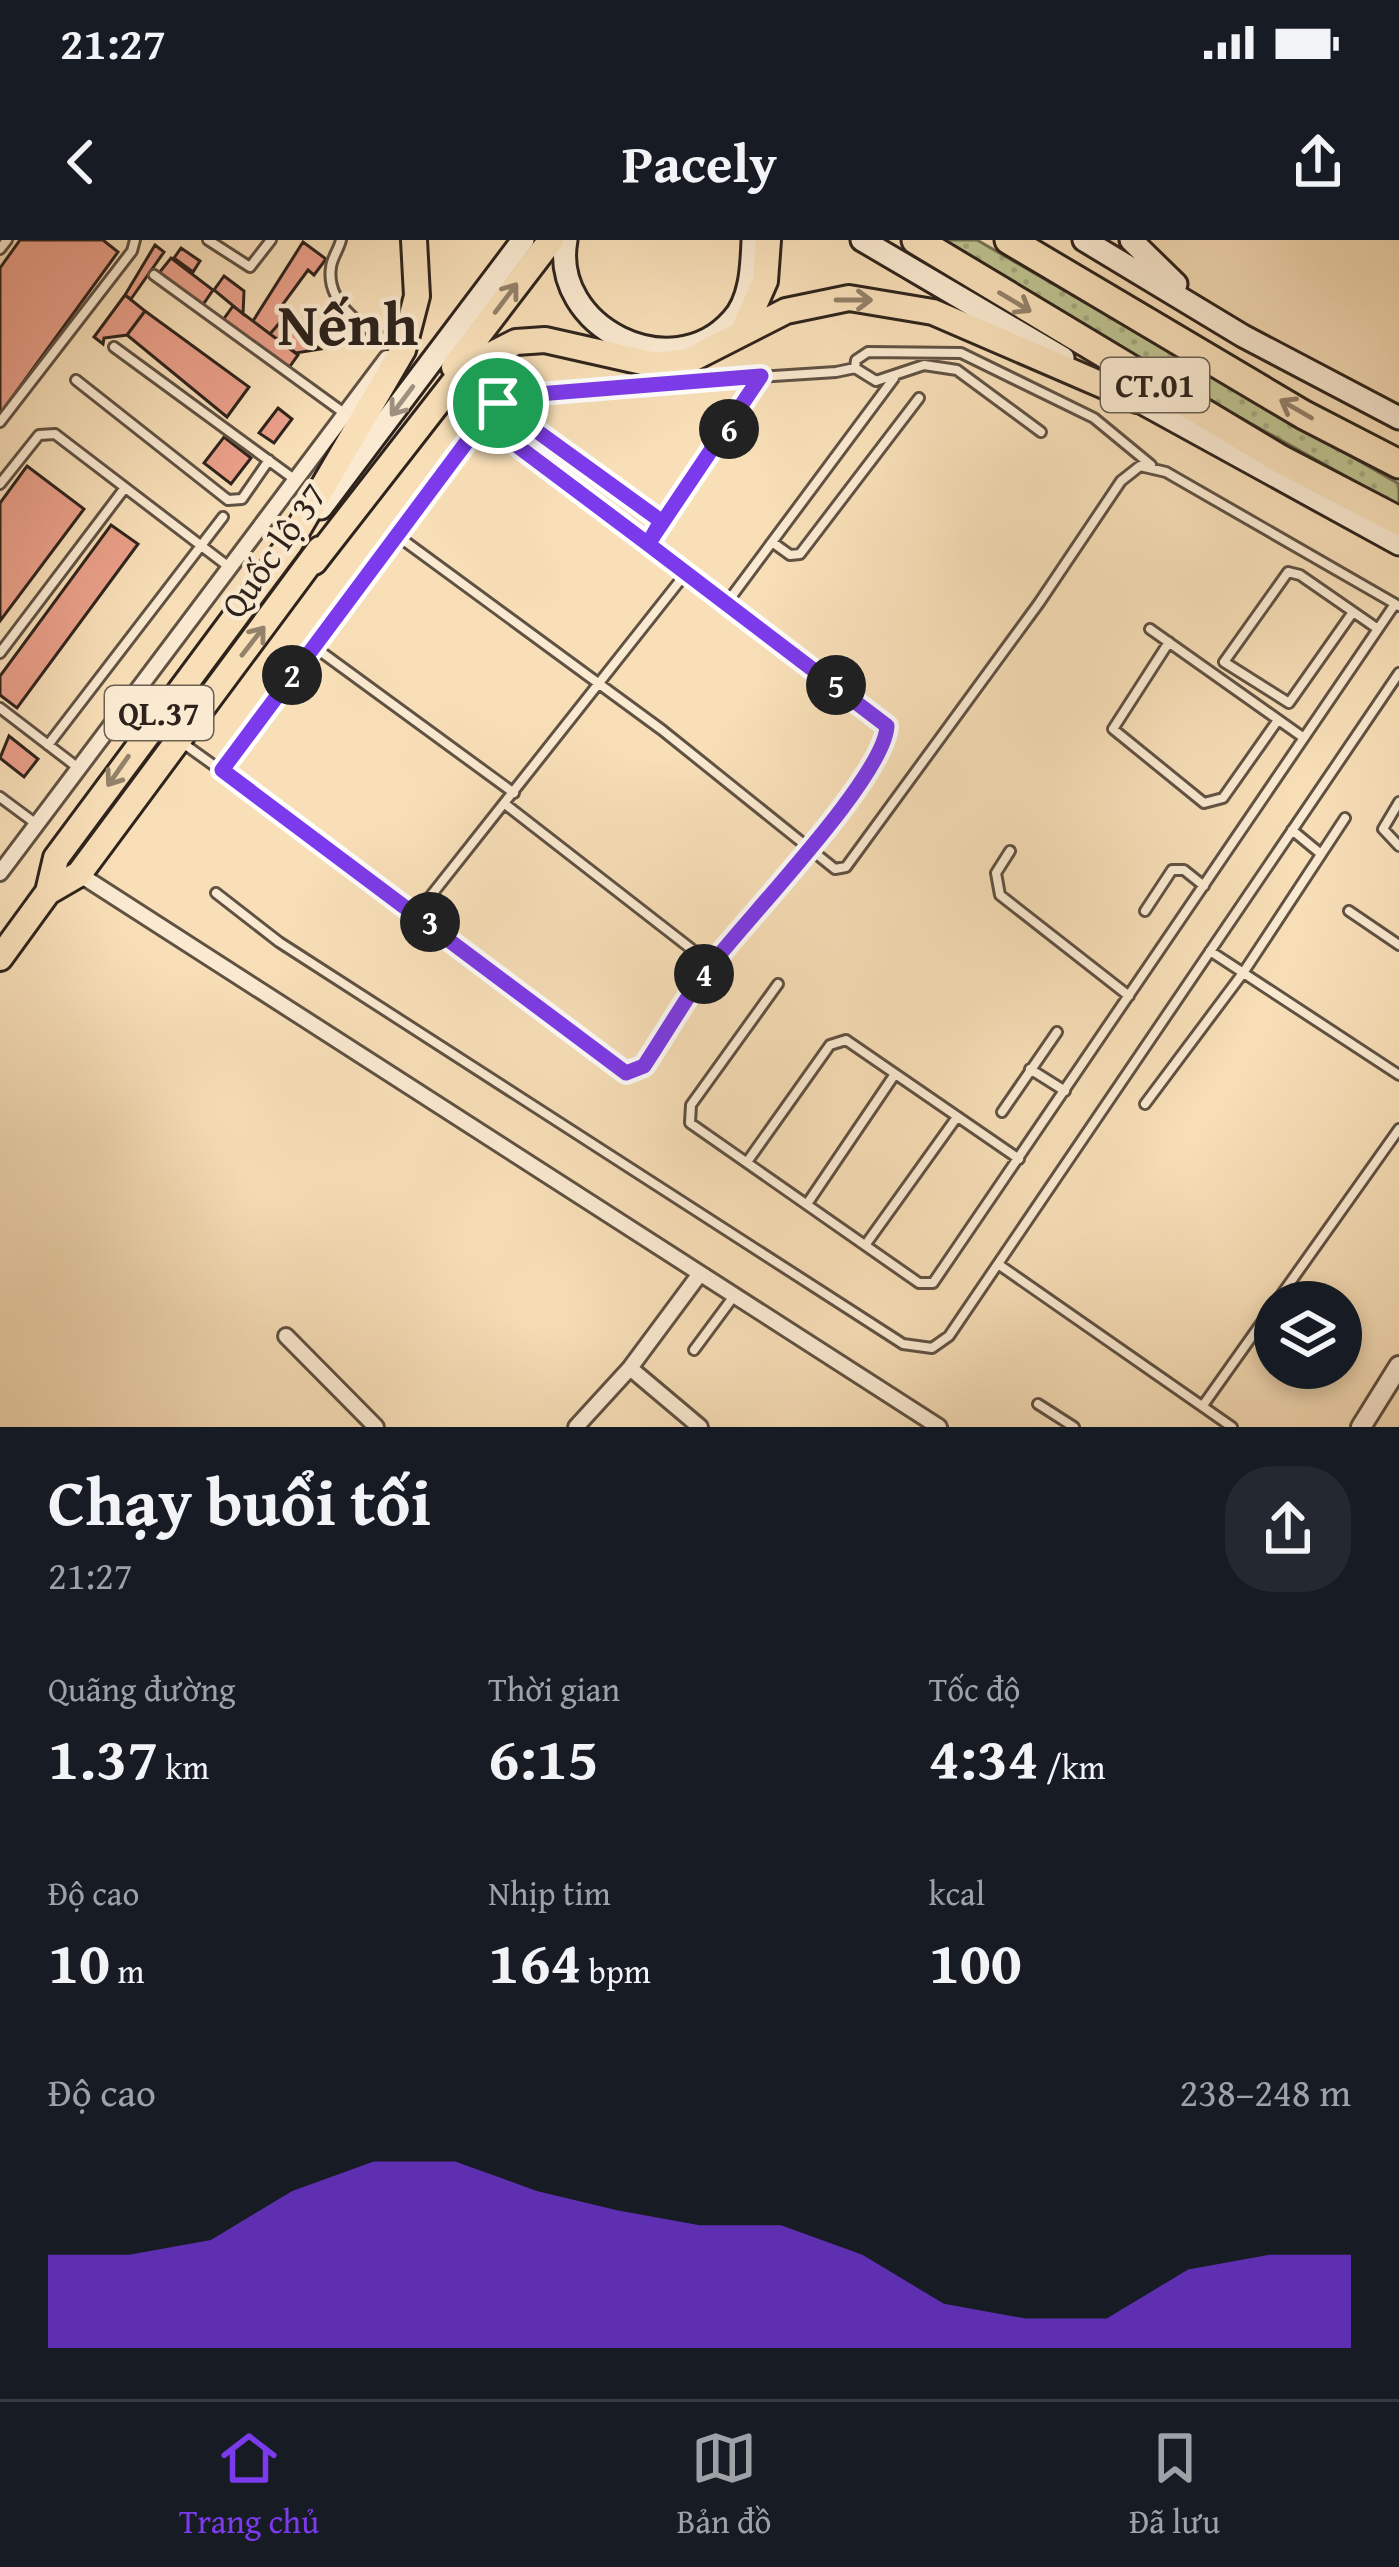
<!DOCTYPE html>
<html lang="vi">
<meta charset="utf-8">
<style>
:root{--surface:#171b24;--page:#242831;--text:#f1f3f6;--muted:#9ea1a6;--line:#363941;--accent:#7c3aed}
body{margin:0;font-family:"Gentium Book Plus",serif;background:var(--page);color:var(--text);height:100vh;display:flex;flex-direction:column;font-size:45px;white-space:nowrap}
*{box-sizing:border-box;margin:0}
p{font-size:39px;color:var(--muted)}
.icon{flex:none;width:66px;height:66px;fill:none;stroke:currentColor;stroke-width:2;stroke-linecap:round;stroke-linejoin:round}
.map{position:relative;height:1187px;overflow:hidden}
.sheet{display:flex;flex-direction:column;background:var(--surface);flex:1}
.sheet>*{flex:none}
.buttons{position:absolute;left:1254px;top:1041px;display:grid;gap:24px}
.buttons a{display:grid;place-items:center;width:108px;height:108px;border-radius:50%;background:var(--surface);box-shadow:0 6px 18px #0003;font-size:60px}
.pin{position:absolute;display:grid;place-items:center;width:102px;height:102px;color:#fff;margin:-51px;border:6px solid #fff;border-radius:50%;box-shadow:0 3px 12px #0007}
.km{position:absolute;width:60px;height:60px;margin:-30px;border-radius:50%;background:#222;color:#fff;font-size:33px;line-height:60px;text-align:center}
.round{display:grid;place-items:center;flex:none;width:126px;height:126px;border-radius:48px;background:var(--page)}
.summary{display:flex;align-items:center;justify-content:space-between;height:204px;padding:0 48px}
h1{font-size:66px;font-weight:600;line-height:90px}
.stats{display:grid;grid-template-columns:repeat(3,1fr);gap:18px;height:204px;padding:12px 48px}
.stats div{display:grid;align-content:center}
.stats b{font-size:60px;font-weight:600}
.stats small{font-size:33px;font-weight:400}
.stats p{font-size:33px}
.chart{height:336px;padding:24px 48px}
.chart p{display:flex;justify-content:space-between}
.chart svg{width:100%;height:216px;margin-top:12px;fill:var(--accent);opacity:.7}
.status{display:flex;justify-content:space-between;align-items:center;height:84px;padding:0 60px;background:var(--surface);direction:ltr}
.status svg{height:33px;fill:currentColor}
header{display:flex;justify-content:space-between;align-items:center;height:156px;padding:0 48px;background:var(--surface);font-size:54px;font-weight:600}
.menu{display:flex;justify-content:space-around;align-items:center;height:168px;border-top:3px solid var(--line);background:var(--surface);font-size:33px;color:var(--muted)}
.menu a{display:grid;justify-items:center;gap:6px}
.menu .on{color:var(--accent)}
.map>svg:first-child{display:block}
.grass{fill:url(#grass-dots);stroke:#767256;stroke-width:3}
.building{fill:#eba08a;stroke:#2e231c;stroke-width:3}
.lines{fill:none;stroke-linecap:round;stroke-linejoin:round}
.service-casing{stroke:#605243;stroke-width:14}
.minor-casing{stroke:#605243;stroke-width:20}
.tertiary-casing{stroke:#605243;stroke-width:24}
.secondary-casing{stroke:#2e231c;stroke-width:27}
.trunk-casing{stroke:#2e231c;stroke-width:30}
.motorway-casing{stroke:#2e231c;stroke-width:33}
.service{stroke:#faead1;stroke-width:8}
.minor{stroke:#faead1;stroke-width:14}
.tertiary{stroke:#faead1;stroke-width:18}
.secondary{stroke:#faead1;stroke-width:21}
.trunk{stroke:#f8dfb8;stroke-width:24}
.motorway{stroke:#f8dfb8;stroke-width:27}
.oneway{stroke:#93816a}
.oneway2{stroke:#9e9080}
.route-casing{stroke:#fff;stroke-width:24}
.route{stroke:#7c3aed;stroke-width:15}
.labels{text-anchor:middle;stroke-width:9;stroke-linejoin:round;paint-order:stroke}
.shield{fill:#faead1;stroke:#6b5f52;stroke-width:3}
.shield-label{font-size:33px;font-weight:bold;fill:#2e231c}
.street-label{font-size:36px;fill:#2e231c;stroke:#faead1}
.town-label{font-size:60px;font-weight:bold;fill:#2e231c;stroke:#faead1}
</style>
<div class="status"><b>21:27</b><svg viewBox="0 0 49 12"><path d="M0 12V9h3v3zM5 12V6h3v6zM10 12V3h3v9zM15 12V0h3v12zM26 1h20v11H26zM47 4h2v5h-2z"/></svg></div>
<header><svg class="icon" aria-label="back" viewBox="0 0 24 24"><path d="M15 5l-7 7 7 7"/></svg>Pacely<svg class="icon" aria-label="share" viewBox="0 0 24 24"><path d="M12 15V3M7 8l5-5 5 5M5 13v7h14v-7"/></svg></header>
<div class="map">
<svg width="1399" height="1187" viewBox="0 0 1399 1187">
<defs>
<pattern id="grass-dots" width="8" height="8" patternUnits="userSpaceOnUse" patternTransform="scale(3)"><rect width="8" height="8" fill="#bdc28f"/><path d="M2 2h.1M6 6h.1" fill="none" stroke="#a3a67b" stroke-width="1.8" stroke-linecap="round"/></pattern>
</defs>
<rect width="100%" height="100%" fill="#f8dfb8"/>
<filter id="stains"><feTurbulence type="fractalNoise" baseFrequency=".00167" numOctaves="4"/><feColorMatrix values="0 0 0 0 .2 0 0 0 0 .09 0 0 0 0 .02 0 0 0 .5 -.17"/></filter>
<radialGradient id="worn" r=".72"><stop offset=".6" stop-color="#630" stop-opacity="0"/><stop offset="1" stop-color="#630" stop-opacity=".3"/></radialGradient>
<path class="grass" d="M941,0h36l422,244v22l-251,-140z"/>
<path class="building" d="M20,0h83l15,12 -118,162v-146z
M303,2l23,17 -12,16 -6,-5 -28,38 8,5 -18,21 -17,-13z
M155,5l9,7 -33,47 -6,-4z
M181,8l19,13 -7,11 -19,-14z
M171,18l42,32 -11,16 -43,-33z
M224,36l20,15 -1,23 -29,-24z
M125,55l20,16 -18,24 -23,3 -1,6 -9,-7z
M233,66l65,49 -10,14 -65,-49z
M145,71l104,76 -22,30 -100,-82z
M282,80l38,29 -24,4 -26,-19z
M278,168l14,11 -18,24 -15,-10z
M224,197l27,21 -20,26 -27,-21z
M27,226l57,43 -84,112v-118z
M111,285l27,19 -121,164 -17,-13v-19z
M9,496l29,23 -14,18 -24,-19z"/>
<g class="lines">
<defs>
<path id="service" d="M208,0l42,27 21,-27
M341,0c-2,9 -9,18 -10,27 -6,39 37,63 65,79
M0,9l7,-9
M154,35l190,138
M114,107l180,132
M855,128l21,13 48,-16 33,5 84,62
M76,140l152,120 14,-1 27,-39
M463,143l35,20 108,-16 230,-15 19,-4 1,-8 12,-8 93,1 133,65 57,47
M499,164l162,117
M0,182l132,-171 3,-11
M0,244l39,-49 16,-1 174,133
M395,294l267,196 173,139 11,-2 193,-264 82,-122 19,-15 26,6 233,134
M772,302l18,13 10,-1 119,-156
M648,304l113,-168
M726,364l168,-226
M1353,372l-64,91 -65,-41 64,-90 12,3 78,54
M1150,389l154,109
M1169,402l-56,87 91,74 19,-5 55,-78
M313,406l201,147
M0,413l124,-164
M127,463l291,209 207,161c27,-2 71,-88 90,-112 35,-43 170,-190 172,-235l-435,-330
M0,468l77,59
M48,505l175,-228
M222,531l261,-351
M0,557l35,26
M1399,562l-16,27 16,17
M505,564l207,161
M1292,590l29,24
M1010,611l-14,22 4,22 129,101
M216,653l63,49 624,402 29,4 17,-12 450,-663
M1145,671l27,-41h12l20,16
M1349,671l50,34
M418,672l268,-339
M1210,711l189,124
M778,744l-87,121 -1,18 229,160h14l462,-679
M1030,829l35,22
M1145,864l98,-131 102,-155
M1002,872l55,-80
M747,922l83,-117 16,-5 173,119
M807,964l88,-130
M866,1004l91,-127
M998,1024l234,163
M694,1110l40,-54
M1038,1164l36,23
M1204,1164l195,-275"/>
<path id="minor" d="M0,633l387,-515
M79,634l860,553
M286,1096l90,91
M630,1128l70,59
M576,1187l54,-59 69,-93"/>
<path id="tertiary" d="M1361,1187l38,-61"/>
<path id="secondary" d="M566,0c-16,87 106,148 166,80 19,-20 20,-54 21,-80
M862,0l201,118
M1084,0l159,96 156,82
M1131,0l45,44
M1126,154l273,150
M321,268l202,-268"/>
<path id="trunk" d="M743,91l22,-50 3,-41
M454,127l97,-127
M314,322l151,-194 51,-26 29,-2 111,25 32,-4 98,-50 63,-13 84,14 204,88
M48,652l31,-18 241,-325
M0,718l48,-66 8,-34 234,-315 113,-193 14,-54 -3,-56"/>
<path id="motorway" d="M916,0l364,219 119,62
M1009,0l295,175 95,49"/>
</defs>
<use href="#service" class="service-casing"/>
<use href="#minor" class="minor-casing"/>
<use href="#tertiary" class="tertiary-casing"/>
<use href="#secondary" class="secondary-casing"/>
<use href="#trunk" class="trunk-casing"/>
<use href="#motorway" class="motorway-casing"/>
<use href="#service" class="service"/>
<use href="#minor" class="minor"/>
<use href="#tertiary" class="tertiary"/>
<use href="#secondary" class="secondary"/>
<use href="#trunk" class="trunk"/>
<use href="#motorway" class="motorway"/>
</g>
<defs><path id="oneway-shaft" d="M-6 0H5M1.5-3L5.5 0L1.5 3" fill="none" stroke-width="1.6" stroke-linecap="round" stroke-linejoin="round" transform="scale(3)"/></defs>
<g class="oneway">
<use href="#oneway-shaft" transform="translate(506 58) rotate(-53)"/>
<use href="#oneway-shaft" transform="translate(854 60)"/>
<use href="#oneway-shaft" transform="translate(1015 62) rotate(31)"/>
<use href="#oneway-shaft" transform="translate(1296 169) rotate(-150)"/>
<use href="#oneway-shaft" transform="translate(253 401) rotate(-52)"/>
<use href="#oneway-shaft" transform="translate(118 531) rotate(125)"/>
</g>
<use class="oneway2" href="#oneway-shaft" transform="translate(402 161) rotate(127)"/>
<g class="lines">
<defs>
<path id="route" d="M498,163l163,118 -13,23 -165,-124 -261,350 404,303 18,-7c19,-29 37,-59 56,-87 37,-51 185,-201 187,-253l-239,-182 113,-168 -235,19 -28,8"/>
</defs>
<use href="#route" class="route-casing"/>
<use href="#route" class="route"/>
</g>
<g class="labels">
<g class="shield">
<rect x="1101" y="118" width="108" height="54" rx="9"/>
<rect x="105" y="446" width="108" height="54" rx="9"/>
</g>
<g class="shield-label">
<text x="1155" y="157">CT.01</text>
<text x="159" y="485">QL.37</text>
</g>
<g class="street-label">
<text transform="translate(273 310) rotate(-55)" y="13">Quốc lộ 37</text>
</g>
<g class="town-label">
<text x="348" y="105">Nếnh</text>
</g>
</g>
<rect width="100%" height="100%" filter="url(#stains)"/>
<rect width="100%" height="100%" fill="url(#worn)"/>
</svg>
<div class="buttons">
<a><svg class="icon" aria-label="layers" viewBox="0 0 24 24"><path d="M12 4l9 5-9 5-9-5zM3 14l9 5 9-5"/></svg></a>
</div>
<div class="pin" style="left:498px;top:163px;background:#1e9e55"><svg class="icon" aria-label="arrive" viewBox="0 0 24 24"><path d="M6 21V4h12l-3 4 3 4H6"/></svg></div>
<b class="km" style="left:292px;top:435px">2</b>
<b class="km" style="left:430px;top:682px">3</b>
<b class="km" style="left:704px;top:734px">4</b>
<b class="km" style="left:836px;top:445px">5</b>
<b class="km" style="left:729px;top:189px">6</b>
</div>
<section class="sheet">
<div class="summary"><div><h1>Chạy buổi tối</h1><p>21:27</p></div><a class="round"><svg class="icon" aria-label="share" viewBox="0 0 24 24"><path d="M12 15V3M7 8l5-5 5 5M5 13v7h14v-7"/></svg></a></div>
<div class="stats">
<div><p>Quãng đường</p><b>1.37<small> km</small></b></div>
<div><p>Thời gian</p><b>6:15</b></div>
<div><p>Tốc độ</p><b>4:34<small> /km</small></b></div>
</div>
<div class="stats">
<div><p>Độ cao</p><b>10<small> m</small></b></div>
<div><p>Nhịp tim</p><b>164<small> bpm</small></b></div>
<div><p>kcal</p><b>100</b></div>
</div>
<div class="chart"><p><span>Độ cao</span>238–248 m</p>
<svg viewBox="0 0 160 44" preserveAspectRatio="none"><path d="M0 44V25L10 25L20 22L30 12L40 6L50 6L60 12L70 16L80 19L90 19L100 25L110 35L120 38L130 38L140 28L150 25L160 25V44z"/></svg>
</div>
</section>
<nav class="menu">
<a class="on"><svg class="icon" aria-label="home" viewBox="0 0 24 24"><path d="M3 11l9-7 9 7M6 9v11h12V9"/></svg>Trang chủ</a>
<a><svg class="icon" aria-label="map" viewBox="0 0 24 24"><path d="M3 6l6-2 6 2 6-2v14l-6 2-6-2-6 2zM9 4v14M15 6v14"/></svg>Bản đồ</a>
<a><svg class="icon" aria-label="saved" viewBox="0 0 24 24"><path d="M7 4h10v16l-5-4-5 4z"/></svg>Đã lưu</a>
</nav>
